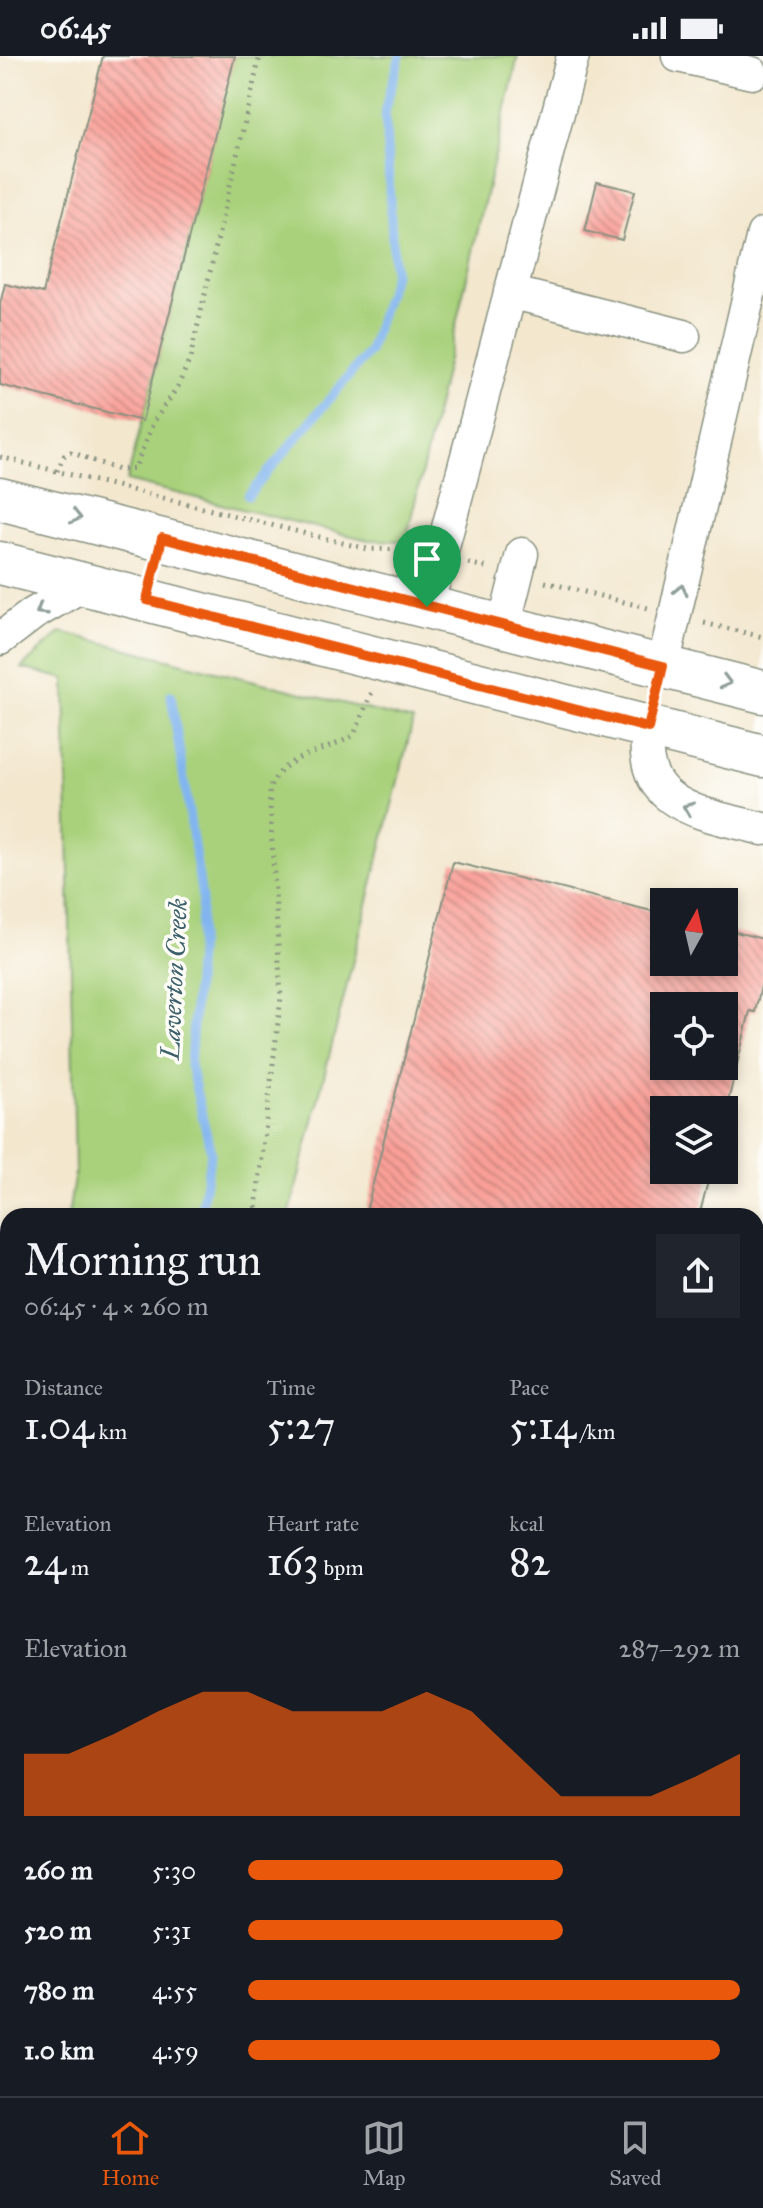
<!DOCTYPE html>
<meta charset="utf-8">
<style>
:root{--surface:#171b24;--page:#20242c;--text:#f1f3f6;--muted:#9ea1a6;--line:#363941;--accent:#ea580c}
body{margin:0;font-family:"IM FELL Great Primer",serif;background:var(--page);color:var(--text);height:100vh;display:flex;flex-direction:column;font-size:30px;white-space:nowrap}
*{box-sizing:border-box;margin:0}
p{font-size:26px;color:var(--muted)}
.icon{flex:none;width:44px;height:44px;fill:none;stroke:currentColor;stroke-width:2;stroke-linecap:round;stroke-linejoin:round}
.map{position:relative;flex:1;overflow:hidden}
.details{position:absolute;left:0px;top:1152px;width:764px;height:888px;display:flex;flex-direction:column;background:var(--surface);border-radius:24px 24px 0 0;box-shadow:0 4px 12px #0003}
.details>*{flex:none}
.needle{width:52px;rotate:8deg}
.controls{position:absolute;left:650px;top:832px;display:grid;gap:16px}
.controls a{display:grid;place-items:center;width:88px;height:88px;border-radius:0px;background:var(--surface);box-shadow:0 4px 12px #0003;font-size:40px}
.pin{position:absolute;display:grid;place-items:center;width:68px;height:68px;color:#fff;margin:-82px -34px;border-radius:50% 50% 50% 0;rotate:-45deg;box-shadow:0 0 8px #0007}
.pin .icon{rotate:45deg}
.round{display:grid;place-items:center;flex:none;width:84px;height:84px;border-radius:0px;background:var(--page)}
.summary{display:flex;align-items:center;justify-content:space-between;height:136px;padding:0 24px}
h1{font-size:44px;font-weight:600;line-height:60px}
.figures{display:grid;grid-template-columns:repeat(3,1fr);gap:12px;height:136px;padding:8px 24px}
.figures div{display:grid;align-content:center}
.figures b{font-size:40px;font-weight:600}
.figures small{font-size:22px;font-weight:400}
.figures p{font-size:22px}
.chart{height:224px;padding:16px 24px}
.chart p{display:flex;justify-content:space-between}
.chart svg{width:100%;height:144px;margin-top:8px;fill:var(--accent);opacity:.7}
ul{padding:0 24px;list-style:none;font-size:26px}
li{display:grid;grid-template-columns:128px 96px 1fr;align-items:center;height:60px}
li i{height:20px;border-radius:10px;background:var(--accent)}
.status{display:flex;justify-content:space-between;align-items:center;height:56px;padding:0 40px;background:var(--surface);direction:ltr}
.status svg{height:22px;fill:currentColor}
.tabs{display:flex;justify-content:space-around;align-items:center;height:112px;border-top:2px solid var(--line);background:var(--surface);font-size:22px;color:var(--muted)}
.tabs a{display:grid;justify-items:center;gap:4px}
.tabs .on{color:var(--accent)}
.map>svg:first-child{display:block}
.park{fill:#a9d17c;stroke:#648758;stroke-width:2}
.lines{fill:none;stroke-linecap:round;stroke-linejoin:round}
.stream{stroke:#82b5ef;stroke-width:9}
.building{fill:url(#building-back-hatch);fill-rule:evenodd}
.minor-casing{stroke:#899281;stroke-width:35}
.major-casing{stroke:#899281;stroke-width:45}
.path{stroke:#899281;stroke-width:5;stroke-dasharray:2 6;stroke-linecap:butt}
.minor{stroke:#fff;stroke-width:32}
.major{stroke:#fff;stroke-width:42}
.oneway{stroke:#8f9e9a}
.route-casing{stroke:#fff;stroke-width:16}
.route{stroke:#ea580c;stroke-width:10}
.labels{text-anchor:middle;stroke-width:7;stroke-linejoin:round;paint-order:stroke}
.water-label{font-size:26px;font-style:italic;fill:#3d616c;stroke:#fdfcf7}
</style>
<div class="status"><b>06:45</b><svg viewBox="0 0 49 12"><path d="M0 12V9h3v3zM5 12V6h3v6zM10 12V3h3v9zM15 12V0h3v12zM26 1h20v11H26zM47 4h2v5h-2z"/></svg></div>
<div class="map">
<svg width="763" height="2040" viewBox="0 0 763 2040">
<defs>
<pattern id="building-back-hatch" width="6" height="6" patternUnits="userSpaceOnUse" patternTransform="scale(2)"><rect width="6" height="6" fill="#f99f97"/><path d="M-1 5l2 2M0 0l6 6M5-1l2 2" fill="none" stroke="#c9837c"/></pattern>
</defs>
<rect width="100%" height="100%" fill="#fdfcf7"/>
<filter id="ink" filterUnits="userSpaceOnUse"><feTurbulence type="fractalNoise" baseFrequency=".0125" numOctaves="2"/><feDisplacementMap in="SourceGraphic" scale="16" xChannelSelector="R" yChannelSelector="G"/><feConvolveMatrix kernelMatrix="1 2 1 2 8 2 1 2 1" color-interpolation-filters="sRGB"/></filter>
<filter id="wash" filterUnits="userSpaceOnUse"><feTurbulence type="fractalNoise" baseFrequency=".006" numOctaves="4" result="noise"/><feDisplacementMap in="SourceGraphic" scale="32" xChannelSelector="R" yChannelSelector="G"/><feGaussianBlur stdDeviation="1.8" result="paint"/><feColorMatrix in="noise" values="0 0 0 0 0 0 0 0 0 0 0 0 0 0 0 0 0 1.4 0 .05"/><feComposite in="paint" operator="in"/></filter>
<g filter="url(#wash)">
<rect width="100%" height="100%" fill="#f3e7ce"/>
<path class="park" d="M234,0h284l-112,485 -38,-1 -241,-59z
M61,576l352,89 -124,495h-221l7,-44 -10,-493 -44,-11z
M8,1420v612h64l-2,8h-70v-588z"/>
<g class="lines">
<path class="stream" d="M248,440l121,-144 25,-78 -9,-165 15,-53
M171,639l31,203 -12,167 21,87 -11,64
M0,1811l8,-22"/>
</g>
<g id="blocks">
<path class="building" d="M103,0h132l-93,365 -142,-36v-81l5,-20 38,9z
M597,126l38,9 -13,49 -37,-9z
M453,806l211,52v48h60v-33l39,10v39l-8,34 -5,-1 -24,99h-62v60h47l-12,46h-334zM664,950h60v60h-60z
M762,1623h1v73l-7,-12v-37z
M252,2032h408l28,7 -438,1z"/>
</g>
</g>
<g filter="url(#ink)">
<use href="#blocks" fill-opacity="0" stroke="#899281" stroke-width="2"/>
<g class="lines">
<defs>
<path id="minor" d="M678,0l74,17
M510,236l174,44
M427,551l146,-551
M504,570l18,-72
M0,583l33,-25 52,-30
M663,610l100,-432
M648,672c-12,80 54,85 115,101"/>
<path id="major" d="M0,443l763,193
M0,507l763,193"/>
</defs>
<use href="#minor" class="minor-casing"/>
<use href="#major" class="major-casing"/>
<path class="path" d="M0,401l367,92 44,1
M57,415l7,-15 7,-4 47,18 17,-2 18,-45 25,-37 12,-27 70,-303
M468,507l21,5
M545,526l103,26
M704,567l59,14
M255,1160l26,-219 -12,-208c18,-39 52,-33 85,-54l18,-43
M0,1978l8,-11"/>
<use href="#minor" class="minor"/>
<use href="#major" class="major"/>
</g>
<defs><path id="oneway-chevron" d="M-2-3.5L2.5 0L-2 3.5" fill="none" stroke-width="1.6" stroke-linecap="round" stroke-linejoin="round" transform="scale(2)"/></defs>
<g class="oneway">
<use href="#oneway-chevron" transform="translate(76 461) rotate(13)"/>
<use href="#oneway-chevron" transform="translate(681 534) rotate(-77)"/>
<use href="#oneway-chevron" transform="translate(41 554) rotate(149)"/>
<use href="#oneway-chevron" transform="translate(726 626) rotate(15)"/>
<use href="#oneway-chevron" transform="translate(688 752) rotate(-158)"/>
</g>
</g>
<g class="lines" filter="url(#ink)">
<defs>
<path id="route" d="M162,482l501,128 -15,62 -501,-128z"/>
</defs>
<use href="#route" class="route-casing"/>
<use href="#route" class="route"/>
</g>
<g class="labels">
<g class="water-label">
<text transform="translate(174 923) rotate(-87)" y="9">Laverton Creek</text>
</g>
</g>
</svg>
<div class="controls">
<a><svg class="needle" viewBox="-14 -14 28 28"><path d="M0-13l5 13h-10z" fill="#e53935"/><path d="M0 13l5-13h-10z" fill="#9ea1a6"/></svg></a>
<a><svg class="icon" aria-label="locate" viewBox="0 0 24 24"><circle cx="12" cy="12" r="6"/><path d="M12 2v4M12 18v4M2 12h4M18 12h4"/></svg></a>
<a><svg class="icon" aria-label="layers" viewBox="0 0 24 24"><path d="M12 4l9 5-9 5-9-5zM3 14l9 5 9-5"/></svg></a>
</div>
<div class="pin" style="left:427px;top:551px;background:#1e9e55"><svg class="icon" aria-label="arrive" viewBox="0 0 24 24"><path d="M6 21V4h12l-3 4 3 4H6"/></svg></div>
<section class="details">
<div class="summary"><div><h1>Morning run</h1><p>06:45 · 4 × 260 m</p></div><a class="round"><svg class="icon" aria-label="share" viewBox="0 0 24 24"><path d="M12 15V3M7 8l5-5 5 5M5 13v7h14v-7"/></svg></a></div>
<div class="figures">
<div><p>Distance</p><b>1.04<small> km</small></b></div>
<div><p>Time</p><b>5:27</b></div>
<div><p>Pace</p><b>5:14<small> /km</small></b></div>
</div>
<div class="figures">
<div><p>Elevation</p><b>24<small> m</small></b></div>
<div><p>Heart rate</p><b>163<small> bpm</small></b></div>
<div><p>kcal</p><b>82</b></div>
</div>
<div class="chart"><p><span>Elevation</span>287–292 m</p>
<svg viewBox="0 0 160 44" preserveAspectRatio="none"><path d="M0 44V25L10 25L20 19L30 12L40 6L50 6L60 12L70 12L80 12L90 6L100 12L110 25L120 38L130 38L140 38L150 32L160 25V44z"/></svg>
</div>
<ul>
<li><b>260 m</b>5:30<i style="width:64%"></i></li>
<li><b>520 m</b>5:31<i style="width:64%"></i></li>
<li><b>780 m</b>4:55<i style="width:100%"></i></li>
<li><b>1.0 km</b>4:59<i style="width:96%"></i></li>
</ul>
</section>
</div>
<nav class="tabs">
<a class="on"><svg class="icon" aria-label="home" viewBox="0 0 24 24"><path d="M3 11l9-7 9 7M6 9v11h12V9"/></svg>Home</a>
<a><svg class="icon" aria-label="map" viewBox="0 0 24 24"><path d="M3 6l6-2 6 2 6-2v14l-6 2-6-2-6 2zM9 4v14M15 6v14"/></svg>Map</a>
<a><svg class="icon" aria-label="saved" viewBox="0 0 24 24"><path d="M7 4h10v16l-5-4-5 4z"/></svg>Saved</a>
</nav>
